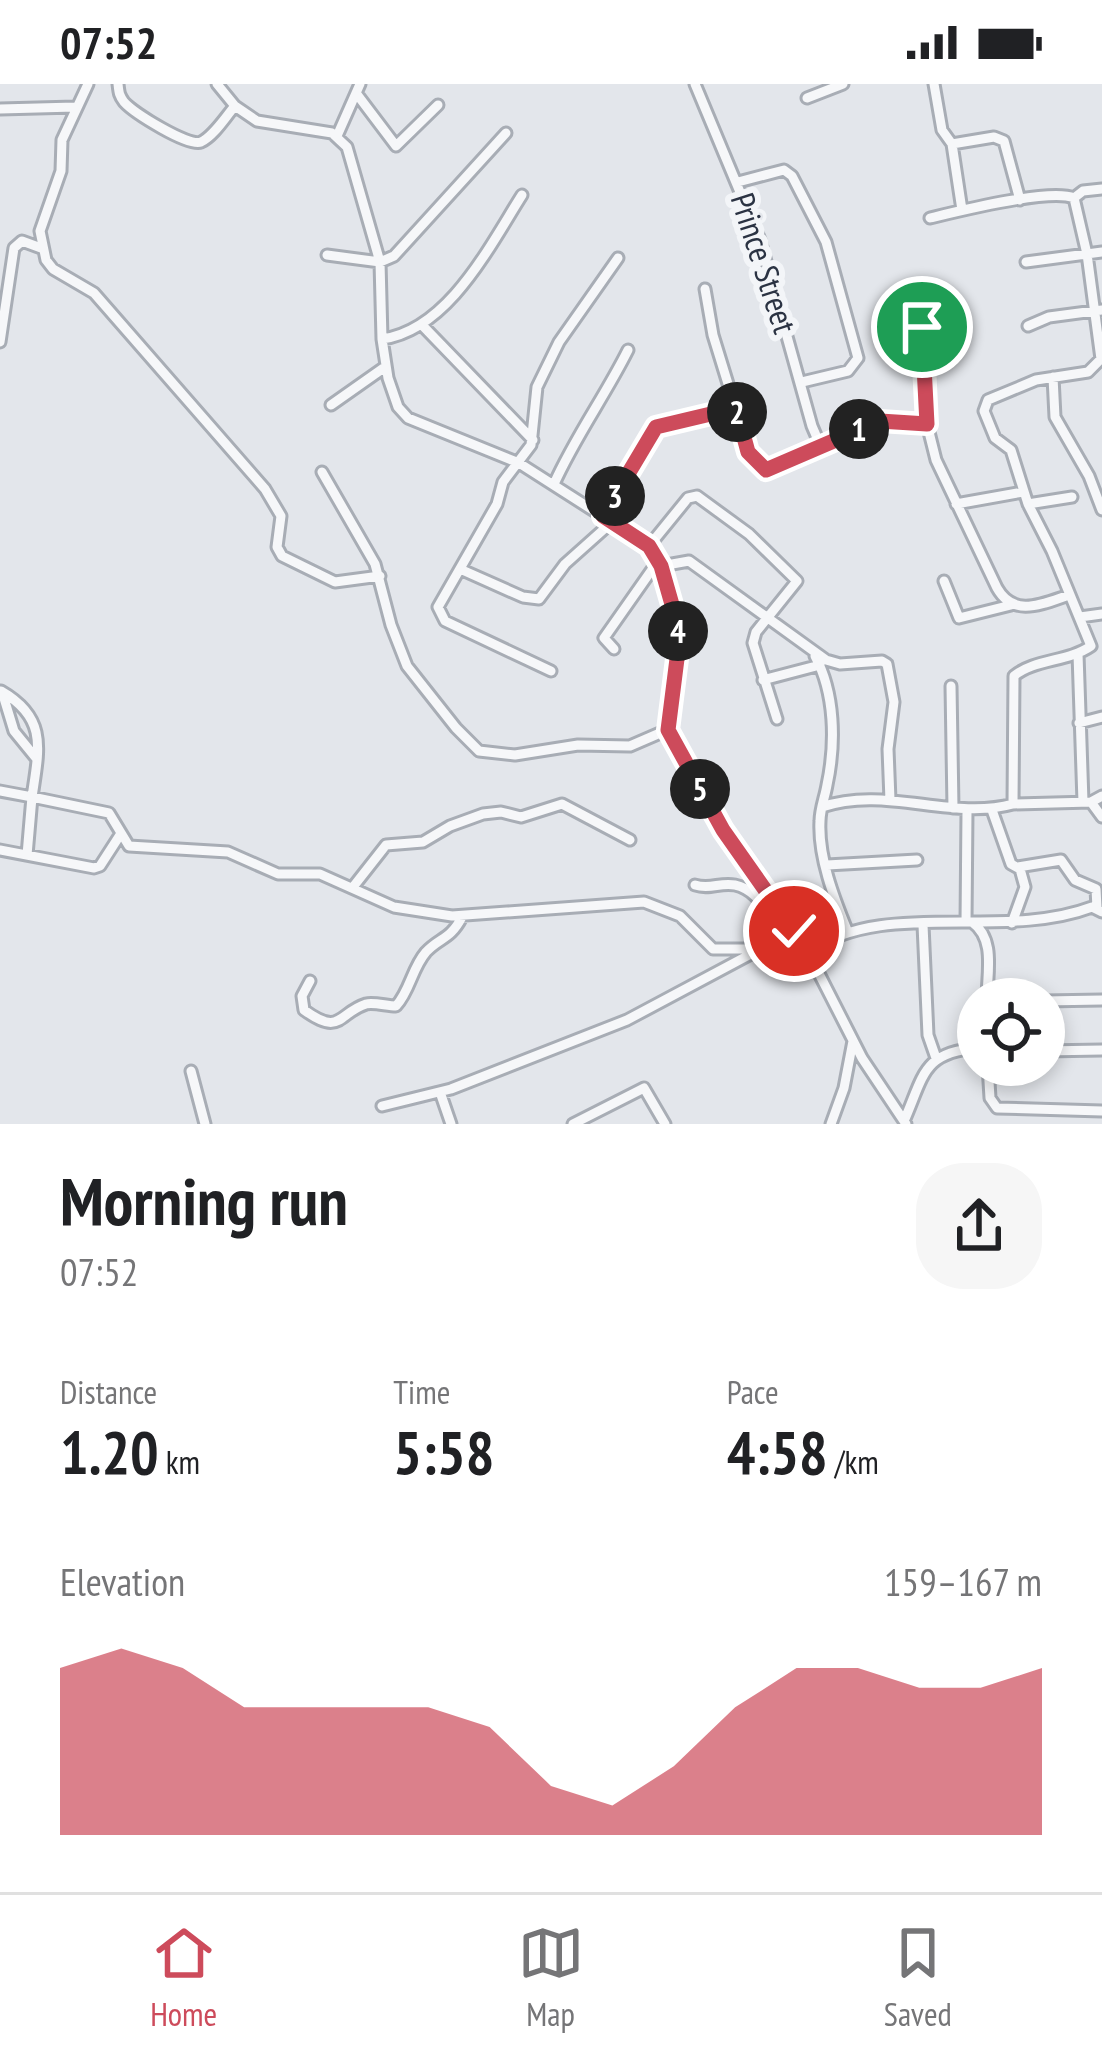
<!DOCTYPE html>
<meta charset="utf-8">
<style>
:root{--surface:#fff;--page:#f6f6f6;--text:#202124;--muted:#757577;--line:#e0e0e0;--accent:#cd4b5b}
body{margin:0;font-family:"PT Sans Narrow",sans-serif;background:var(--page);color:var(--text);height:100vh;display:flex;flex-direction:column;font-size:45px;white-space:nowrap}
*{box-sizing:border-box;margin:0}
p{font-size:39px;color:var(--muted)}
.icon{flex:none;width:66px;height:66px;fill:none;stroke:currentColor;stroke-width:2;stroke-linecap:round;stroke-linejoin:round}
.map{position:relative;height:1040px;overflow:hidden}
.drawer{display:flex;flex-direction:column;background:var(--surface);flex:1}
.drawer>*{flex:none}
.tools{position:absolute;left:957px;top:894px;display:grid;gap:24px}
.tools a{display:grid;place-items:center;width:108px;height:108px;border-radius:50%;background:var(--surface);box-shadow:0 6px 18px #0003;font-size:60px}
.pin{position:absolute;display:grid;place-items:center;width:102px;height:102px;color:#fff;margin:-51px;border:6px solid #fff;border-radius:50%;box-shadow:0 3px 12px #0007}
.km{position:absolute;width:60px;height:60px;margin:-30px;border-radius:50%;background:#222;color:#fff;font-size:33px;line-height:60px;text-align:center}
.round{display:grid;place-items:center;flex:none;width:126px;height:126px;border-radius:48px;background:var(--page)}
.head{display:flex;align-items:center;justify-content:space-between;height:204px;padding:0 60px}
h1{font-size:66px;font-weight:600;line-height:90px}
.stats{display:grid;grid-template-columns:repeat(3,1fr);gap:18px;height:204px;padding:12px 60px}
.stats div{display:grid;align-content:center}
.stats b{font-size:60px;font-weight:600}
.stats small{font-size:33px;font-weight:400}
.stats p{font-size:33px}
.chart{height:336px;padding:24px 60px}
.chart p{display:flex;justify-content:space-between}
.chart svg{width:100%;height:216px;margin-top:12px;fill:var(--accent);opacity:.7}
.status{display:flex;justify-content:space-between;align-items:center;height:84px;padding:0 60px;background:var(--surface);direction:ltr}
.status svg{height:33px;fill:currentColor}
.tab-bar{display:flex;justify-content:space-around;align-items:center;height:168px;border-top:3px solid var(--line);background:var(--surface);font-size:33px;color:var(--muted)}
.tab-bar a{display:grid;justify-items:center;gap:6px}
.tab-bar .current{color:var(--accent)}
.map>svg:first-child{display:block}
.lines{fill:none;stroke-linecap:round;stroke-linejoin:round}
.minor-casing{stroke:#a8adb5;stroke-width:15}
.minor{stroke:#f6f7f9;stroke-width:9}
.route-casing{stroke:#fff;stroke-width:24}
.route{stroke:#cd4b5b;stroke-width:15}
.labels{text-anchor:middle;stroke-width:12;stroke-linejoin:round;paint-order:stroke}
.street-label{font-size:33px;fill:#2b3343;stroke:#f3f5f8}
</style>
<div class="status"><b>07:52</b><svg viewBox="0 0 49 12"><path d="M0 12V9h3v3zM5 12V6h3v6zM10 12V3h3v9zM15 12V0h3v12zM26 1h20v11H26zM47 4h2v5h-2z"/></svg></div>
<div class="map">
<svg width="1102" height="1040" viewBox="0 0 1102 1040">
<rect width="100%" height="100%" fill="#e3e6eb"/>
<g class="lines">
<defs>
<path id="minor" d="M88,0l-26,56 -1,31 -21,60 6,29 7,9 41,24 171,196 16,27 -4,31 5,9 53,26 45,-6
M118,0c1,9 1,11 6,18 10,11 64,45 77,40 13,-6 25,-26 34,-36
M217,0l18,22 22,15 75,12 15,14 33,115 2,77 6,39 10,29 10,11 111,45 130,83c20,35 35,78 29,118 -3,22 -13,44 -11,66l56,99 85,123 54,106 44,66
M695,0l65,156 52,186 9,21
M934,0l8,46 10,14 42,-7 10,4 16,59
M356,9l40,53 42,-41
M807,14l36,-14
M0,25l75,-2
M337,52l23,-52
M952,60l10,66
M738,98l46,-12 8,6 34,66 32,116 -10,13 -46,11
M1074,114l9,-7 19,-2
M327,171l53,7 14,-6 112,-123
M1026,178l76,-10
M705,205l8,46 36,117 11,16 11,1 109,-48 47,3
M918,215l8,54 1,71 9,36 61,128c17,30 45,16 72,7
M422,241l111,115
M1028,242l21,-9 53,-7
M382,255c66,-9 107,-92 140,-144
M0,258l14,-94 8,-7 19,7
M1053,293l2,40 34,59 13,34
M331,321l54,-38
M322,388l53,92 16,61 16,41 49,62 23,23 36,4 63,-10 52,1 37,-16
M554,400c21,-47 51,-88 74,-134
M956,420l67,-12
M1028,420l44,-7
M603,432l54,-90 79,-18
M649,462l39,-48 9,-2 52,38 48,47 -41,51 -3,11 24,76
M661,482l28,-5 137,99 14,4 42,-3 5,3 7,38 -6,47 2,51
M460,485l63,28 16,2 26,-35 47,-42
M944,497l15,37 52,-13
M1080,533l22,-3
M614,565l-10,-11 54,-77
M1078,570l5,148
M815,572c20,37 21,87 12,129 -2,12 -7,24 -7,36 -2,36 14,77 27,109
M551,587l-106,-50 -7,-14 59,-103 6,-22 28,-37 6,-58 22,-45 59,-84
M763,596l57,-15
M951,602l2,122
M1,607c47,27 38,58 31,106l77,16 20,33 99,6 50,22h42l74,33 58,9 192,-14 36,14 33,33h43
M3,611l11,36 22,27
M1079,639l23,-6
M0,707l32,6 -5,58
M1091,718l11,15
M1013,720l78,-2 11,-6
M822,723c63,-22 129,14 191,-3l1,-128c20,-17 54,-14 77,-30l-39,-95 -24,-47 -17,-54 -16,-12 -11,-27 4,-11 48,-20 52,-8 13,-13 -14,-105 -13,-56c-24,-10 -115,13 -144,20
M992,726l19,54 9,5 5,18 -13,36
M0,766l94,18 6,-2 20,-31
M827,781l90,-5
M1018,783l43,-7 14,20 21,9 1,19
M695,801c15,5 25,-3 40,0 25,5 34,34 52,50
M353,803l33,-42 37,-3 27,-16 33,-12 18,-2 20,5 41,-13 68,36
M966,838l1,-111
M972,838c24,17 15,51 15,77
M923,841l5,110 8,23
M808,868c77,-54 194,-11 284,-45l10,5
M310,897l-8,15 2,14c37,27 34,3 62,-6 8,-2 21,2 30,2 14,-15 16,-38 30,-54 14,-15 24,-12 36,-35
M1044,917l58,-1
M1044,967l58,-1
M988,981l2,33 7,10 105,3
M191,987l14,53
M440,1008l11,32
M382,1022l69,-17 176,-69 167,-89
M904,1037c20,-45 18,-69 74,-73
M573,1040l71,-36 21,36
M831,1040l13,-36 9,-47"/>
</defs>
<use href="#minor" class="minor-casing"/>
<use href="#minor" class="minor"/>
</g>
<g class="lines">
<defs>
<path id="route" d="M794,847l-71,-101 -55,-100 11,-87 -2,-21 -16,-56 -12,-20 -46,-30 53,-89 80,-19 12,44 18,18 114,-49 47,3 -5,-97"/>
</defs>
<use href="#route" class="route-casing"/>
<use href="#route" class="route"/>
</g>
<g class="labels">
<g class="street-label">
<text transform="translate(764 179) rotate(72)" y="12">Prince Street</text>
</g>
</g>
</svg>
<div class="tools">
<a><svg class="icon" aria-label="locate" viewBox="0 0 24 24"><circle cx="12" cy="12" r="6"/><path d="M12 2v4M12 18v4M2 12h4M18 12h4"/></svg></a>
</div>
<div class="pin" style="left:922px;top:243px;background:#1e9e55"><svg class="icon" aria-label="arrive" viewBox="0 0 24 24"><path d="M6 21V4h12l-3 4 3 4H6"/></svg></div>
<div class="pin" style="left:794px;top:847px;background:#d93025"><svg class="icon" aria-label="check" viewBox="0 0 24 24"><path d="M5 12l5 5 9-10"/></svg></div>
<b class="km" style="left:859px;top:345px">1</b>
<b class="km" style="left:737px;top:328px">2</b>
<b class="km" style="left:615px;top:412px">3</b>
<b class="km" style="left:678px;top:547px">4</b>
<b class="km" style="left:700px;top:705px">5</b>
</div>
<section class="drawer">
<div class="head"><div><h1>Morning run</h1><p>07:52</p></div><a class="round"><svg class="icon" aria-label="share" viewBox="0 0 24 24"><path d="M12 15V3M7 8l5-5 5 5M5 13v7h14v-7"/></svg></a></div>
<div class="stats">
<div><p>Distance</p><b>1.20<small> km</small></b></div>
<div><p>Time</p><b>5:58</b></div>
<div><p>Pace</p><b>4:58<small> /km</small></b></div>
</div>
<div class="chart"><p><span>Elevation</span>159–167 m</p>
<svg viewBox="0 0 160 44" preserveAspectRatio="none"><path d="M0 44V10L10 6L20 10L30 18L40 18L50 18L60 18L70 22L80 34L90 38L100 30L110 18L120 10L130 10L140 14L150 14L160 10V44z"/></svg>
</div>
</section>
<nav class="tab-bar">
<a class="current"><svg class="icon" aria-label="home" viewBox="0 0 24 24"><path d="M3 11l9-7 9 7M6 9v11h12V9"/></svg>Home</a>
<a><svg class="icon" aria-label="map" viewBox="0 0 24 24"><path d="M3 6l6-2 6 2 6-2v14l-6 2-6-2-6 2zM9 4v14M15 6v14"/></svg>Map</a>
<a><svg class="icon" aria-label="saved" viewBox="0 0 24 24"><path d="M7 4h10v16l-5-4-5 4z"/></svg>Saved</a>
</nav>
